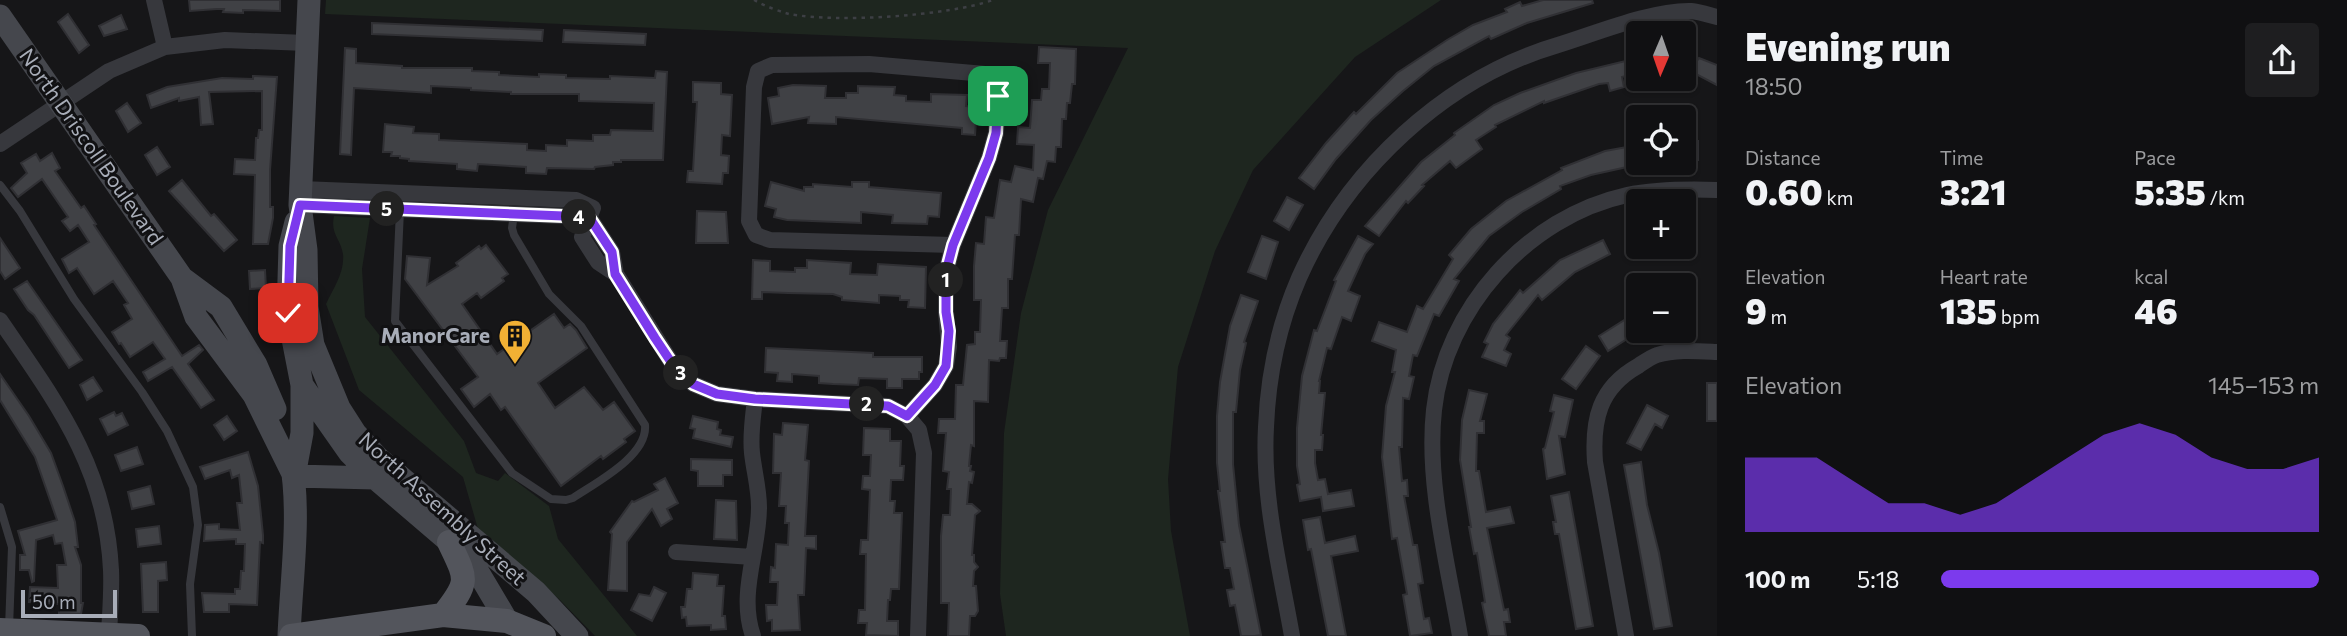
<!DOCTYPE html>
<meta charset="utf-8">
<style>
:root{--surface:#101012;--page:#1e1e20;--text:#f1f3f6;--muted:#9c9d9f;--line:#303032;--accent:#7c3aed}
body{margin:0;font-family:Commissioner,sans-serif;background:var(--page);color:var(--text);height:100vh;display:flex;flex-direction:column;font-size:26px;white-space:nowrap}
*{box-sizing:border-box;margin:0}
p{font-size:23px;color:var(--muted)}
.icon{flex:none;width:38px;height:38px;fill:none;stroke:currentColor;stroke-width:2;stroke-linecap:round;stroke-linejoin:round}
.map{position:relative;flex:1;overflow:hidden}
.details{display:flex;flex-direction:column;background:var(--surface);width:630px}
.details>*{flex:none}
.needle{width:46px;rotate:182deg}
.controls{position:absolute;left:1626px;top:21px;display:grid;gap:14px}
.controls a{display:grid;place-items:center;width:70px;height:70px;border-radius:7px;background:var(--surface);box-shadow:0 2px 5px #0004,0 0 0 2px var(--line);font-size:35px}
.scale{position:absolute;left:21px;bottom:18px;width:96px;box-sizing:border-box;padding-left:7px;border:4px solid #a8adb8;border-top:0;font-size:19px;line-height:24px;white-space:nowrap;color:#a8adb8;-webkit-text-stroke:5px #111113;paint-order:stroke}
.pin{position:absolute;display:grid;place-items:center;width:60px;height:60px;color:#fff;margin:-30px;border-radius:14px;box-shadow:0 4px 10px #0006}
.km{position:absolute;width:35px;height:35px;margin:-18px;border-radius:50%;background:#222;color:#fff;font-size:19px;line-height:35px;text-align:center}
.round{display:grid;place-items:center;flex:none;width:74px;height:74px;border-radius:7px;background:var(--page)}
.overview{display:flex;align-items:center;justify-content:space-between;height:119px;padding:0 28px}
h1{font-size:38px;font-weight:800;line-height:52px}
.metrics{display:grid;grid-template-columns:repeat(3,1fr);gap:10px;height:119px;padding:7px 28px}
.metrics div{display:grid;align-content:center}
.metrics b{font-size:35px;font-weight:800}
.metrics small{font-size:19px;font-weight:400}
.metrics p{font-size:19px}
.chart{height:196px;padding:14px 28px}
.chart p{display:flex;justify-content:space-between}
.chart svg{width:100%;height:126px;margin-top:7px;fill:var(--accent);opacity:.7}
ul{padding:0 28px;list-style:none;font-size:23px}
li{display:grid;grid-template-columns:112px 84px 1fr;align-items:center;height:52px}
li i{height:18px;border-radius:9px;background:var(--accent)}
main{display:flex;flex:1;min-height:0}
.map>svg:first-child{display:block}
.green{fill:#1e261f}
.building{fill:#404145;stroke:#303034;stroke-width:2}
.lines{fill:none;stroke-linecap:round;stroke-linejoin:round}
.path{stroke:#3d3f44;stroke-width:2.5;stroke-dasharray:3.5 5;stroke-linecap:butt}
.lane{stroke:#37383d;stroke-width:8}
.street{stroke:#37383d;stroke-width:16}
.secondary{stroke:#45474d;stroke-width:23}
.primary{stroke:#53555c;stroke-width:24}
.route-casing{stroke:#fff;stroke-width:14}
.route{stroke:#7c3aed;stroke-width:9}
.labels{text-anchor:middle;stroke-width:6;stroke-linejoin:round;paint-order:stroke}
.street-label{font-size:21px;fill:#a8adb8;stroke:#111113}
.poi-label{font-size:21px;font-weight:bold;fill:#a8adb8;stroke:#111113;text-anchor:end}
</style>
<main>
<div class="map">
<svg width="1717" height="636" viewBox="0 0 1717 636">
<rect width="100%" height="100%" fill="#161618"/>
<path class="green" d="M326,0h1115l-86,57 -102,113 -38,81 -37,116 -10,112 3,52 19,105h-184l-6,-42 4,-161 17,-120 27,-103 80,-162 -803,-34z
M334,216l36,2 -8,51 3,48 99,124 12,32 22,8 7,-8 44,33 9,33 79,97h-42l-35,-36 -82,-71 -15,-52 -104,-87 -33,-86c7,-15 19,-32 17,-50 -2,-15 -13,-20 -9,-38z"/>
<path class="building" d="M189,0h91v11l-37,-1v3l-20,-1 1,-3h-7l-27,2z
M1543,0h49l1,3 -66,20 -36,16 -2,-3 -55,30 -31,25 -32,29 -35,39 -22,30 -15,-11 27,-35 28,-31 2,2 41,-41 50,-33 26,-15 34,-13 -2,-3 15,-7 2,4z
M68,14l21,31 -10,8 -21,-31z
M121,15l6,14 -23,7 -5,-10z
M372,23l171,7 -1,11 -170,-7z
M564,30l82,4 -1,11 -82,-3z
M1039,47l37,2 -1,35h-3l-2,19h-3l-1,16h-4l-1,28h-5l-1,15 -8,-1 -4,18 -5,-1 -5,24 -12,-3 -2,36h-4l-3,44h-4v29h-6l-2,33h7l-1,17h-6l-1,3 -10,-1 -1,42 -14,-1v45l-3,-1 -2,21h2l-1,5 4,1 -2,11 -3,-1 -2,22h5l8,7 -5,4 -3,40h2v7l4,5 -4,4 -1,15h3l2,25 -3,5h-5l-1,20h-21l1,-33h-8v-67l2,-21h7l1,-26h-4l2,-17 -6,-1 3,-38h-8l1,-14h16l1,-34h7l4,-40 8,-1v-12h5l1,-32h-7v-34l2,-23 8,1 2,-27 8,1 6,-38 11,2 4,-16 18,4 1,-25 -17,-1 1,-17 12,1 2,-28h9l1,-11h7l1,-26h-12z
M345,48l11,1v14l46,3v2h70v3l27,1v3l40,2v-3l27,1v3l44,1v-3l45,2 1,-7 11,1 -4,88h-42v2h-8v3l-18,2 -1,2 -47,-1 -1,6 -20,-1v-6l-48,-3 -1,7 -20,-2v-5l-48,-3v-2l-9,-1v-2h-9l1,-4h-9l2,-28 29,3 -1,6 26,1v6l88,4v6l19,1v-6l21,1v-6l26,1v-6h17l1,-5 42,1 1,-28 -75,-2v-7h-68v-2l-40,-2v-2l-40,-2v7l-77,-5 -3,67 -11,-1z
M1638,58v15l-16,4 2,10 -14,4 -2,-8 -9,1 -55,19v-2l-49,24 1,2 -20,13 6,9 -26,19 -6,-7 -28,24 2,1 -16,17 -2,-2 -27,35 -14,-10 56,-64 34,-27 -1,-2 40,-28 26,-12 56,-20z
M1699,58l18,7v20l-27,-14z
M253,76l24,1 -7,93v37h3v11l-5,26h-15l2,-69 -21,-1 1,-15 20,1 1,-22h2l1,-8h3v-39l-53,1 4,32 -12,1 -2,-28 -20,4v-3l-28,10 -4,-13 20,-8 55,-9 31,1z
M693,82l28,1v11l11,1 -2,41 -8,-1 -1,20 8,1 -1,17h-5l-1,11 -35,-2 1,-11h5l4,-69h-4z
M793,85l33,1 -1,12h21v-5h12v-7l37,1 -1,8 12,1v5l25,1v-8l36,1 -1,11 11,1 -2,28 -13,-1v-6l-126,-11v7l-28,-1 1,-6 -37,7 -4,-26 11,-2 -1,-8z
M127,103l14,20 -13,9 -12,-21z
M1684,141h14v19h-14z
M1638,145v18l-2,2 -45,10 -31,11 1,3 -39,23 -33,24 -35,43 5,2 -20,35 -5,-2 -17,42 -4,-1 -4,21 5,1 -5,22 -6,-1 -1,49h-3l3,34 5,-1 1,16h-4l9,49h4l6,38 -5,1 6,35 5,-1 3,15 -22,3 -7,-41 4,-1 -10,-56 -5,1 -10,-82 4,-51 9,-34h-3l4,-22 -24,-9 7,-19 28,10 10,-26 6,3 30,-50 -4,-4 22,-26 35,-28 56,-31 -1,-2 44,-17z
M157,147l13,20 -13,8 -12,-20z
M52,153l8,15 -5,3 26,37 3,-2 12,18 -2,1 88,131 17,-11 4,5 -15,14 26,36 -13,8 -29,-41 -24,14 -5,-9 22,-13 -12,-17 -23,15 -9,-14 -2,1 -7,-12 20,-13 -8,-14 4,-2 -15,-22 -19,13 -17,-26 -8,5 -7,-14 27,-17 -11,-17 -8,6 -8,-10 6,-4 -26,-38 -24,18 -7,-9 16,-15 -6,-10 15,-9 4,7z
M182,180l29,36 3,-2 23,26 -13,11 -55,-60z
M771,182l33,9v-4h9v-3l39,3v-5h17v5l72,6 -2,24 -11,-1 -1,8 -35,-1 1,-8 -32,-3v11l-74,-3 -13,-3 2,-8 -11,-3z
M1287,197l16,8 -14,25 -15,-9z
M697,211l29,1 2,31h-32z
M1684,222h13v23l-13,1z
M1262,236l16,6 -12,37 -18,-7z
M1358,236l15,8 -8,10 -17,37 12,5 -9,25 -9,-4 -11,32 -4,-1 -8,33h1l-1,12h6l-4,42h2l-1,15h-7v13l3,17 7,-1 3,15 23,-4 3,16 -31,5 -2,-14 -21,4 -3,-16 3,-1 -3,-18v-38l5,-52 12,-46 3,1 19,-50 -2,-1z
M0,238l20,30 -15,11 -5,-8z
M1603,240l7,14 -35,18 -33,28 -4,-5 -32,40 4,3 -6,12 7,4 -5,12 -24,-9 6,-13 -4,-2 9,-18 27,-34 3,3 37,-33z
M486,245l22,29 -6,4 2,3 -23,17 -4,-5 -15,11 35,50 57,-40 10,14 6,-4 6,6 11,18 -49,35 17,25 29,-21 19,23 11,-8 21,29 -11,8 2,3 -23,17 -2,-3 -40,30 -56,-79 -4,3 -11,-16 -16,13 -13,-18 17,-12 -73,-98 2,-23 23,2 -3,27 31,-19 -2,-3 23,-17 2,3z
M753,260l17,1v10l25,1v-4h12v-8l44,3 -1,11 27,1 1,-11 48,3 -1,41 -17,-1 1,-7h-9v-4l-21,-1v8l-37,-3v-3l-9,-3 -45,-1 -26,-1v7h-10z
M265,270l1,18 -16,1 -1,-18z
M27,281l55,79 -13,8 -35,-53 -6,-5 -14,-21z
M1241,295l17,6 -14,41 2,1 -6,27 -4,42h-3v52l6,61 22,110 -6,1h-14l-6,-31 -5,1 -3,-16 7,-1 -4,-21h-5l-4,-26h4l-7,-51h2l-3,-28v-47l3,-34 10,-56z
M1634,314l4,7v11l-30,19 -9,-15z
M1586,346l14,10 -24,33 -14,-10z
M766,348l107,5v4h49v15h-3v7h-17v9h-15v-9l-28,-1 -1,7 -25,-1 -14,-1v-7l-27,-2v8l-15,-1 1,-8 -13,-1z
M0,374l29,42 22,37 12,33 12,36 3,25h-3l6,18v38h2l-2,11 -22,-1v-9l-30,-2 1,-15 28,1 -1,-23h9l-4,-22 -7,1 -2,-9 -17,5 -2,41 -2,1 -3,-12h-9v-15h5l-7,-24 39,-11 -22,-63 -35,-57z
M93,377l9,14 -15,9 -7,-15z
M1707,383h10v38h-10z
M1469,390l18,4 -7,27h4v12h-7l-1,38h3l7,41 24,-5 4,16 -27,5 17,82 4,-1 2,13h-6l2,14h-17l-7,-33 3,-1 -8,-49 -3,1 -5,-27h2l-11,-67 2,-40z
M1554,395l19,5 -8,37 -6,-1 6,38 -18,5 -4,-30 2,-1 9,-36 -4,-1z
M1647,405l21,11 -6,12 -7,-4 -14,26 -14,-7z
M114,412l2,4 6,-3 6,12 -20,10 -8,-16z
M227,416l10,15 -13,9 -10,-15z
M693,416l25,6 -1,7 4,1 -1,5 13,2 -2,10 -38,-9 2,-9 -5,-1z
M783,423l25,2 -3,35 4,1 -4,75h11v13l-10,-1 -2,47h-6l2,35 -28,1v-11l-5,1 -1,-16h11l1,-23h-8l1,-15 4,1 1,-24 12,1 1,-22h-4l1,-17h-7l2,-33h-8l1,-39 8,1z
M864,428l26,1v12h11l-1,25h4l-1,14h-12l-1,21h5l-1,12h8l-3,76h-8l-1,11h-2l-1,21h11v15l-32,-1 1,-12h-9l1,-13h6l1,-56h-6l1,-14h7l2,-50 -8,-1 1,-13h7l1,-21h-8z
M137,447l6,17 -22,7 -6,-16z
M248,452l10,34 5,49v8l-3,-1 -3,63 -28,-1v8h-25l-2,-19 33,1v-5h5l1,-18h3l1,-27h-9v-5l-32,2 1,-16 14,-1v5l21,1 -3,-27h5l-3,-28 -7,3 -2,-8 -25,9 -5,-12z
M691,459l41,1v15h-9v11h-25v-15l-7,-1z
M1641,462l6,43 12,48 13,73 -18,3 -30,-164z
M665,478l13,25 -11,6 5,10 -11,7 -9,-17 -25,33v49l-19,-1 4,-56 -2,-2 22,-31 2,1 24,-12 -4,-6z
M150,486l4,18 -22,5 -4,-17z
M1569,492l24,134 -17,3 -17,-95h-4l-2,-12h3l-5,-26z
M716,500l20,1 1,39 -23,-1z
M1320,517l5,26 30,-7 3,15 -27,5 15,80h-18l-17,-87 -3,1 -5,-30z
M159,526l2,18 -23,3 -2,-18z
M166,562l1,18 -9,1v31h-15l-2,-48z
M693,573l25,2 -1,11h7l-2,30h3l1,13 -15,1v-5l-24,1 -1,-9 -4,1 -1,-11h4l2,-18h5z
M654,587l12,6 -14,28 -21,-11 8,-16 11,2z"/>
<g class="lines">
<path class="path" d="M754,0c11,6 24,11 35,14 49,9 158,2 204,-14"/>
<path class="lane" d="M0,185l20,26 54,88 68,93 25,39 26,56 5,38 -8,59 2,52
M400,210l-5,111 117,152 39,26 15,1 7,-2c22,-15 75,-42 72,-73l-64,-99 -32,-32 -35,-59 -2,-7 2,-14
M0,507l12,40 -3,81"/>
<path class="street" d="M154,0l11,47
M0,144l109,-73 56,-24 60,-7 82,3
M301,189l275,11 17,8 -11,29 16,25 18,12 57,91 20,19 24,10 38,5 133,7 19,10
M300,205l289,12
M589,217l23,35 4,22
M0,320c56,82 106,147 111,250 1,21 -1,43 -2,64
M676,552l77,5
M753,636c-15,-43 6,-85 6,-129 0,-18 -5,-36 -7,-54 -2,-18 1,-36 3,-54
M918,636l6,-183 -5,-23 -12,-14 28,-31 11,-19 3,-19 -3,-35v-40l7,-27 36,-87 7,-25 2,-37 -3,-13 -10,-9 -116,-10 -97,1 -14,6 -4,16 -5,134 7,14 14,5 183,5
M1292,636c-12,-68 -30,-139 -26,-209 2,-50 13,-103 33,-149 48,-108 146,-200 259,-233 39,-12 94,-35 133,-34 9,1 18,4 26,6
M1460,636c-12,-71 -34,-154 -26,-226 11,-101 93,-193 193,-215 30,-6 60,-6 90,-5
M1626,636l-31,-174c-3,-42 4,-74 43,-96 6,-4 13,-9 19,-11 18,-6 41,-4 60,-3"/>
<path class="secondary" d="M309,0l-9,205 6,45 1,57 6,38 26,63 16,25 23,25 158,134 41,44
M0,16l182,262 14,39 58,78 40,81
M296,222l-6,24 -2,67 14,72 47,67 26,26 90,77 13,17 29,49
M182,278l39,29 35,58 19,44
M294,476l8,-43v-48
M294,476l81,2
M289,636c2,-54 12,-122 2,-175"/>
<path class="primary" d="M443,615c27,-34 24,-35 6,-73
M0,630l138,6
M291,636l152,-21 64,6 37,15"/>
</g>
<g class="lines">
<defs>
<path id="route" d="M288,313l2,-67 10,-41 289,12 23,35 3,22 40,64 18,27 20,19 24,10 38,5 133,7 19,10 28,-31 11,-19 3,-35 -3,-19v-40l7,-27 36,-87 7,-25 2,-37"/>
</defs>
<use href="#route" class="route-casing"/>
<use href="#route" class="route"/>
</g>
<defs>
<symbol id="building-pin" viewBox="-11 -11 22 30"><path d="M0 17L-7.5 6A9.5 9.5 0 1 1 7.5 6Z" fill="#f2b134" stroke="#111113"/><path d="M-4-6H4V6H1V3H-1V6H-4ZM-2.5-4.3h1.7v1.8h-1.7ZM.8-4.3h1.7v1.8H.8ZM-2.5-1h1.7V.8h-1.7ZM.8-1h1.7V.8H.8Z" fill="#111"/></symbol>
</defs>
<g fill-rule="evenodd">
<use href="#building-pin" x="496" y="317" width="38" height="52"/>
</g>
<g class="labels">
<g class="street-label">
<text transform="translate(91 147) rotate(55)" y="7">North Driscoll Boulevard</text>
<text transform="translate(442 509) rotate(42)" y="7">North Assembly Street</text>
</g>
<g class="poi-label">
<text x="490" y="343">ManorCare</text>
</g>
</g>
</svg>
<div class="controls">
<a><svg class="needle" viewBox="-14 -14 28 28"><path d="M0-13l5 13h-10z" fill="#e53935"/><path d="M0 13l5-13h-10z" fill="#9c9d9f"/></svg></a>
<a><svg class="icon" aria-label="locate" viewBox="0 0 24 24"><circle cx="12" cy="12" r="6"/><path d="M12 2v4M12 18v4M2 12h4M18 12h4"/></svg></a>
<a>+</a>
<a>−</a>
</div>
<div class="scale">50 m</div>
<div class="pin" style="left:998px;top:96px;background:#1e9e55"><svg class="icon" aria-label="arrive" viewBox="0 0 24 24"><path d="M6 21V4h12l-3 4 3 4H6"/></svg></div>
<div class="pin" style="left:288px;top:313px;background:#d93025"><svg class="icon" aria-label="check" viewBox="0 0 24 24"><path d="M5 12l5 5 9-10"/></svg></div>
<b class="km" style="left:946px;top:280px">1</b>
<b class="km" style="left:867px;top:404px">2</b>
<b class="km" style="left:681px;top:373px">3</b>
<b class="km" style="left:579px;top:217px">4</b>
<b class="km" style="left:387px;top:209px">5</b>
</div>
<section class="details">
<div class="overview"><div><h1>Evening run</h1><p>18:50</p></div><a class="round"><svg class="icon" aria-label="share" viewBox="0 0 24 24"><path d="M12 15V3M7 8l5-5 5 5M5 13v7h14v-7"/></svg></a></div>
<div class="metrics">
<div><p>Distance</p><b>0.60<small> km</small></b></div>
<div><p>Time</p><b>3:21</b></div>
<div><p>Pace</p><b>5:35<small> /km</small></b></div>
</div>
<div class="metrics">
<div><p>Elevation</p><b>9<small> m</small></b></div>
<div><p>Heart rate</p><b>135<small> bpm</small></b></div>
<div><p>kcal</p><b>46</b></div>
</div>
<div class="chart"><p><span>Elevation</span>145–153 m</p>
<svg viewBox="0 0 160 44" preserveAspectRatio="none"><path d="M0 44V18L10 18L20 18L30 26L40 34L50 34L60 38L70 34L80 26L90 18L100 10L110 6L120 10L130 18L140 22L150 22L160 18V44z"/></svg>
</div>
<ul>
<li><b>100 m</b>5:18<i style="width:100%"></i></li>
</ul>
</section>
</main>
